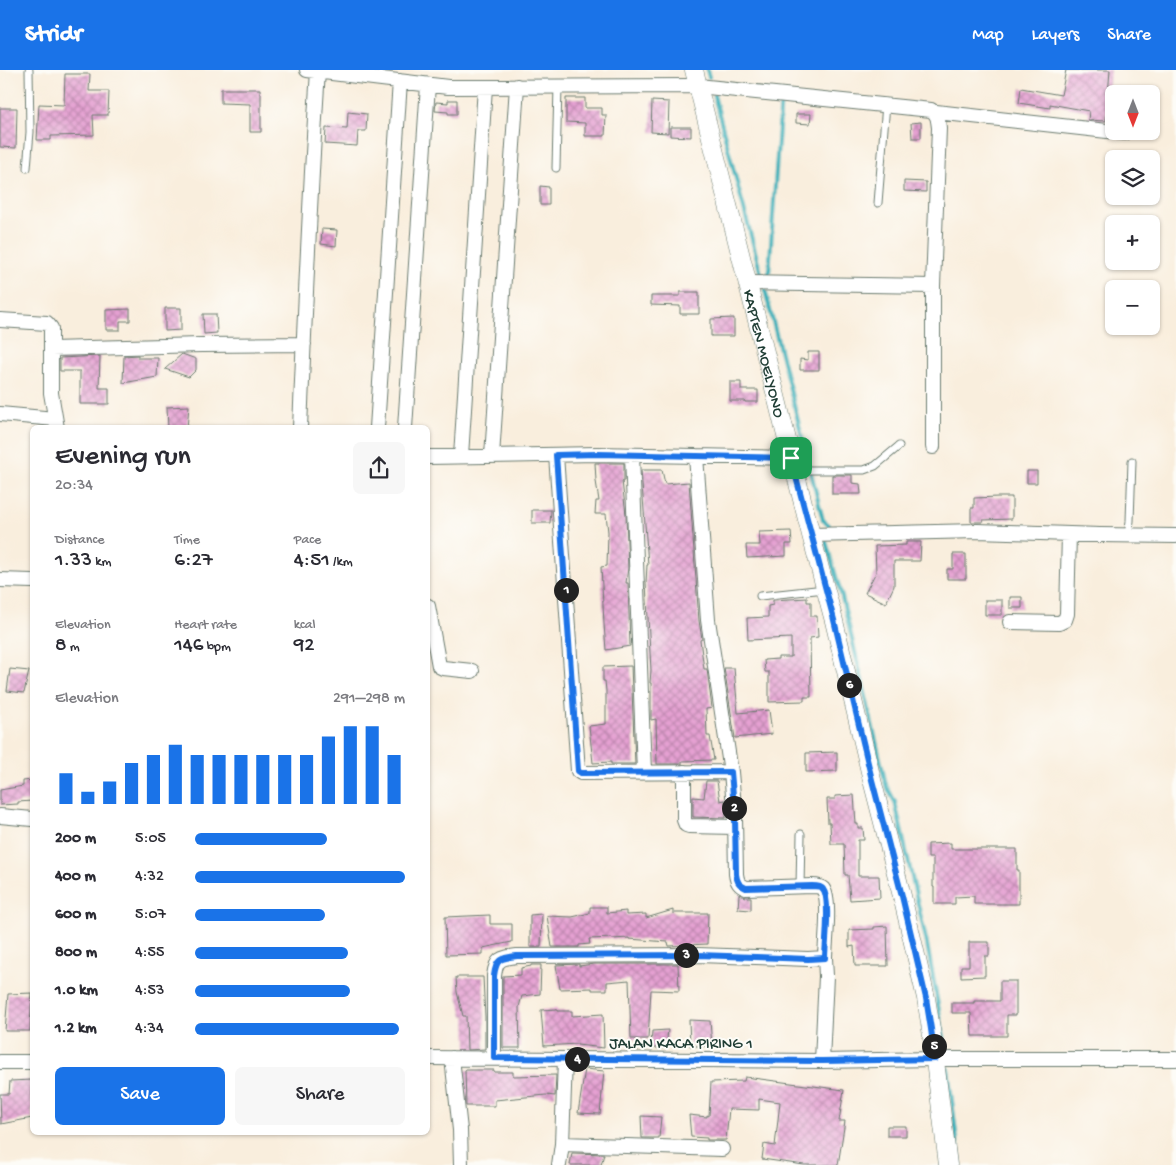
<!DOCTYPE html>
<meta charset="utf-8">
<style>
:root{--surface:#fff;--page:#f7f7f7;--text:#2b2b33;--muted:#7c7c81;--accent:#1a73e8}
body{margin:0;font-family:"Gochi Hand",sans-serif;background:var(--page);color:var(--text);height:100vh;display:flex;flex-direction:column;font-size:19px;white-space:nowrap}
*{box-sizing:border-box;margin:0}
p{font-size:16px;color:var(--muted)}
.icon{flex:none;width:28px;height:28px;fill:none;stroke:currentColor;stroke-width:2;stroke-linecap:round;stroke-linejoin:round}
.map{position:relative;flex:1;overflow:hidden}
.sheet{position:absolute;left:30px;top:355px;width:400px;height:710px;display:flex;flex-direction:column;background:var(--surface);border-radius:8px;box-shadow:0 1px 4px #0004}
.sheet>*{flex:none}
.needle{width:32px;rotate:180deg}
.tools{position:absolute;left:1105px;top:15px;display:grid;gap:10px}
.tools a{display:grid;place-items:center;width:55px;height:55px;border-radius:8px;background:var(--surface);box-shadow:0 1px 4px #0004;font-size:25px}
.pin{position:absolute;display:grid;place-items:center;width:42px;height:42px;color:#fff;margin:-21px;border-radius:10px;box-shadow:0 2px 8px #0006}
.km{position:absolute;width:25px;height:25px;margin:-12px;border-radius:50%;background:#222;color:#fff;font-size:14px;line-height:25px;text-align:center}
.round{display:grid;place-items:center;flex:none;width:52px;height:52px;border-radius:8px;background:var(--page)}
.head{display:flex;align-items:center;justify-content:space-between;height:85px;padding:0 25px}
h1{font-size:28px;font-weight:600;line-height:38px}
.metrics{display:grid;grid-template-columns:repeat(3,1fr);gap:8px;height:85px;padding:5px 25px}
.metrics div{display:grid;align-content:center}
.metrics b{font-size:21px;font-weight:600}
.metrics small{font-size:14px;font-weight:400}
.metrics p{font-size:14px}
.chart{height:140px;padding:10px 25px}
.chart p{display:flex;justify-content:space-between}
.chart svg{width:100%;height:90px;margin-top:5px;stroke:var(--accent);stroke-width:6}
.button{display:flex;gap:10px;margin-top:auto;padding:10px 25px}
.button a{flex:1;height:58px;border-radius:8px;background:var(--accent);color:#fff;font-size:20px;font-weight:600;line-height:58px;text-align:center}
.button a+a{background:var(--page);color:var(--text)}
ul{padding:0 25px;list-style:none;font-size:16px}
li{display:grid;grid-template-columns:80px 60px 1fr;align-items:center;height:38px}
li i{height:12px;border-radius:6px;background:var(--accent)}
header{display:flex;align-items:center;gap:30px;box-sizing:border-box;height:70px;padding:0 25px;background:var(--accent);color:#fff}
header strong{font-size:24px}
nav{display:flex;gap:28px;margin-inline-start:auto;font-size:18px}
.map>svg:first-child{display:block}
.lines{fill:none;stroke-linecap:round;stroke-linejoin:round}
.stream{stroke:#41b1ba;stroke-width:4}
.building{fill:url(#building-cross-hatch)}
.service-casing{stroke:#6b7b6f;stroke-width:9}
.minor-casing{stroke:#6b7b6f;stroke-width:16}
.tertiary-casing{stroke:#6b7b6f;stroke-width:19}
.service{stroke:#fff;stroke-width:7}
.minor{stroke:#fff;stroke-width:14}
.tertiary{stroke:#fff;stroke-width:18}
.route-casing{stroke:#fff;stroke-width:10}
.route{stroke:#1a73e8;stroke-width:6}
.labels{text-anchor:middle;stroke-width:4;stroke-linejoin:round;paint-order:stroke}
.street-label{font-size:16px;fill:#1f3d34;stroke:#fdfcf7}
</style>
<header>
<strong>Stridr</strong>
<nav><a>Map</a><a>Layers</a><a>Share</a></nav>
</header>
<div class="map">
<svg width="1176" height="1095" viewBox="0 0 1176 1095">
<defs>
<pattern id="building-cross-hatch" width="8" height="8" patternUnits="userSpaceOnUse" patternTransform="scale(1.25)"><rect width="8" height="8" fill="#e5a0d2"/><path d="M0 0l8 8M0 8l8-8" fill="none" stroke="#b984ab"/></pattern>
</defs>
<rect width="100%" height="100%" fill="#fdfcf7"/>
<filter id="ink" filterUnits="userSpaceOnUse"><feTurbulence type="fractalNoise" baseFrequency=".02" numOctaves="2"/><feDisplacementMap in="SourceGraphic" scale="10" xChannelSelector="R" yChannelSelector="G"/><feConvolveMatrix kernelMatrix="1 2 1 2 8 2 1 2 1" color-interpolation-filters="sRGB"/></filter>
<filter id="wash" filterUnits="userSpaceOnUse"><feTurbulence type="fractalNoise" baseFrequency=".0096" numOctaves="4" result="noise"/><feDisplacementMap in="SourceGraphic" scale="20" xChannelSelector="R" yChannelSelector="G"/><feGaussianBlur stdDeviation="1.12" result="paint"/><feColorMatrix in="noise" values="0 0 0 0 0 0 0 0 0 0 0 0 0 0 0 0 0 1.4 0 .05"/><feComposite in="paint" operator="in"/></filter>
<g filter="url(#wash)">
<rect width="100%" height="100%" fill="#f9eedd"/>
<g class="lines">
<path class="stream" d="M707,0l2,7
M714,25l47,179
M769,204l12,-177h-1
M765,220l58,230 6,5
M826,472l16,55 23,96 21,92 9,17 32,142 19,105
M948,999l12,96"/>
</g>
<g id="blocks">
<path class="building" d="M1066,0h44l-4,51 -18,-1 1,-9 -39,-7v4l-31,-5 2,-15 40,7z
M65,4h25l-1,17h20l-1,24h-15l1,20 -43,1v4h-14l2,-36 25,1z
M221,19h39v4h1v39h-11v-28l-29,-1z
M566,28h19v10h17v7h4l-1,21h-20v-13l-19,-1z
M448,30h9v14h-9v-2l-13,-1 1,-9 12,1z
M652,31l17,1 -1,31 -17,-1z
M0,38h17l-1,40 -16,-1z
M348,42l19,2 -1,17h-8l-1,15 -32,-2 1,-16 21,1z
M796,44h15l-1,10 -14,-1z
M921,52v16h-9l-1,-15z
M670,57h21v10l-21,-1z
M904,111l22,1v10l-22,-1z
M540,116l9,1v18h-9z
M322,159l15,1 -1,16 -15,-2z
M680,222h19v22h-19v-8l-29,-1v-9h29z
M165,238h16v22l-16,1z
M130,239v12h-10v9h-14v-20z
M203,244h13l1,19 -13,1z
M734,248v18h-23v-17z
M808,282h11v18h-19v-11l8,1z
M182,284l14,5v11l-7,7 -24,-8z
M138,285v3h20l-1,19 -34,6 1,-27z
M100,286l-1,32h10v16h-29v-33h-20v-13z
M730,312h11v8h17v12h-13v-1h-15z
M189,336l-2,22h-19l-1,-21z
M595,393h29v18h-2l4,34 2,53 -2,15h2l2,63 -24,4 -2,-26 -3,-57 6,-1 1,-34 -2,-18h-11l1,-13h3l-3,-20z
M641,400h21l3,14 24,-2 10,139 3,18 -2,1 4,29h3l5,39 -6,1 1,27h3l4,24 -32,1v3h-25l-1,-45 -5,1v-37h-1l1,-13 -5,-87 1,-18h1z
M1027,401h10v12h-10z
M832,405h20v8l8,1 1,10h-29z
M998,427h14v22l-29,1v2h-12v-14h3v-10z
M532,440h19l-1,13h-18z
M791,461l1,13h-6v12l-39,2 -1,-13h14l-1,-13z
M906,472h15l-1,19h-26v25l-8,17 -21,-10 11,-21 -1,-26 31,-1z
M953,484h13v25h-19v-10h6z
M1010,527h12v11h-12z
M807,528v4h4v14h6l1,21 -8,1 1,59h-7v4l-35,1v-30h-4l-1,-12 14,-1v-2h13v-19l-43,2 -1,-22 21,-1v-11l5,-1v-5z
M985,530h17v15h-17z
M631,596l4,98h-24v-2l-18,1 -4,-37 17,-2v-33l-1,-10h-2v-14z
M724,598h10l4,45 31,-3 3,24 -37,4z
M10,599l19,2 -5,22 -17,-2z
M837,682v19l-31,1v-19z
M32,710v21l-14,1v2l-18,1v-15l23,-4v-5z
M706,711h11l3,20 5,-1 1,18 -33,-1v-20l11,1z
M854,725l2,29h2v4h5l1,12h-6v36h21l1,22 -30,2 -2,-25h-3l-1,-31h-13l-1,-21h-2l-1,-24h8v-3z
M951,773v6h66v21h2v34h-45v-8l-19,1v7h-21v-17h-1v-29h-5v-14z
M739,824l7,3h5v13l-13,-1z
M590,837h17v6l19,-2v4l20,-1v4l27,-8v3h35l-1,31 -38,2 -1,-4 -39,-3v-1l-17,1v-1l-23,1 1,5 -11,1v2h-27l-5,-31 25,1 18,-4z
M542,844l-1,33h-11v-32z
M490,845v9h22v18l-29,6v6l-37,1 -1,-38z
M887,856l1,40h-33l-1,-20 -5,1v-17l25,-1v-2z
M969,872h20v14h-4v20l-24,1v-11h8z
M579,894v2l15,-2h84l1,27 -28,-1 -3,49h-17l-2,-59 -22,2v8h-15v-2l-32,1 -4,-24z
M531,895h10l-1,29 -18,2 -3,11 1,41h-17v-72l18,-1v-7l10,-2z
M456,907h27l2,40v32l-18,1 -1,-34h-3l-6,-24z
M1000,911h16v34h-9v21h-35l-1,-23h-19v-10h22v-2h26z
M32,923l-2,38h-25l3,-37z
M557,939v2h15v5l31,-2 1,34 -27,-3v-1l-33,2 -3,-36z
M689,950l21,1 2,25h-22z
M668,960l-2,18h-15l1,-17z
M585,999l19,2 -4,43 -22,-1z
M465,1000h29v2h19v4l43,-1 -1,21 -9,-1 -51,5v6h-29z
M745,1007l99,13 -5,31h6l-7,44h-34l-42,-6 2,-15 11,2 5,-44 -21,-3v11l-30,-1 -3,31h-19v-2l-16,-1 -2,-22 18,2v-2l2,1 2,-34 33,-1z
M32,1010v38l-31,6 -1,-30h9l1,-13z
M641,1046l20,1 -2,21h-17z
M887,1056h19v10h-19z
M572,1083l32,1 -3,11h-31z"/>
</g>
</g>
<g filter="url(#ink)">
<use href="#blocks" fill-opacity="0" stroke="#6b7b6f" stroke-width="1"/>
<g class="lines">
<defs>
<path id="service" d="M27,98l3,-36 -1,-62
M556,98l2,-82
M878,133l8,-99
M795,400h69l11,-4 24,-20
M1128,466l2,-15 2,-60
M760,526l65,-7
M800,817l1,-53"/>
<path id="minor" d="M307,0l141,17 250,-1 233,24c7,4 7,10 8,18l-6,158v161
M936,42l189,21
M748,213l185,3
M0,250l47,3 4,5v65l6,35
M51,279l150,-4 103,-1
M0,344l55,5
M300,358c5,-119 10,-238 18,-357
M377,358l23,-347
M405,358l23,-343
M556,385l22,316 3,2 150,-1
M632,385l12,317
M461,386l24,-369
M492,386l25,-370
M696,386l12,164 23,152 4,46 1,56c1,8 3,11 10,14l66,-2c4,0 8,0 11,3 8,10 2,56 2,69
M428,387l169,-3 194,4
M811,465l166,-4 123,4 76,1
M0,510l32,1
M428,536l11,60 4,2 29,3
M1010,552l49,1 6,-3 2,-6 2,-80
M684,702v48l2,5 3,1 46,1
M0,746l32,3
M428,988l394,3 113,-2h241
M452,988l8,72 1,35
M494,988v-82c2,-17 6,-18 23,-20l181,-1 110,4 17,-1 1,18 -4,85
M0,992h32
M562,1074l160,5
M559,1095l3,-21 3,-85"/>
<g id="tertiary">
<path id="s1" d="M694,0l117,465 23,86 38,159 30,116 24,102 5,31 17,136"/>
</g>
</defs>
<use href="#service" class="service-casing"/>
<use href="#minor" class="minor-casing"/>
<use href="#tertiary" class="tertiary-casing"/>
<use href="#service" class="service"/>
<use href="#minor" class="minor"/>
<use href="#tertiary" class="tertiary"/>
</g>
</g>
<g class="lines" filter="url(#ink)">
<defs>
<path id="route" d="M597,384l194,4 43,162 38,160 30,116 24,102 5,31 4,30 -113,2 -328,-3v-82c2,-17 6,-18 23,-20l181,-1 110,4 17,-1c0,-13 6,-59 -2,-69 -2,-3 -7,-3 -11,-3l-66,2c-7,-3 -9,-6 -10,-14l-1,-56 -4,-46 -150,1 -3,-2 -22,-316z"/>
</defs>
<use href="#route" class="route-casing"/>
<use href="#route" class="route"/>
</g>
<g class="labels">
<g class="street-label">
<text dy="6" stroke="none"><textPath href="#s1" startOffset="292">KAPTEN MOELYONO</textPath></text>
<text x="681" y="978">JALAN KACA PIRING 1</text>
</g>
</g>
</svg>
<div class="tools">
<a><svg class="needle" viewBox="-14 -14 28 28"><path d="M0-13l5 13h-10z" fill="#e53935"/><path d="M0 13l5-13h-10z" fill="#7c7c81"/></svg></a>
<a><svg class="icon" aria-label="layers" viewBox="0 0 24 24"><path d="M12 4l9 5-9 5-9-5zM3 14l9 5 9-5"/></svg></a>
<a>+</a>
<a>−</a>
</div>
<div class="pin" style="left:791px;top:388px;background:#1e9e55"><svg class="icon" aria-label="arrive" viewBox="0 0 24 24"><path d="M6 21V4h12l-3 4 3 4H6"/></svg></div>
<b class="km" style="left:566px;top:520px">1</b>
<b class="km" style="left:734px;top:738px">2</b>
<b class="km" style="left:686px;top:885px">3</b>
<b class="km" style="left:577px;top:989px">4</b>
<b class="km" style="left:934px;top:976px">5</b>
<b class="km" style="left:849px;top:615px">6</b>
<section class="sheet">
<div class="head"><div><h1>Evening run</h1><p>20:34</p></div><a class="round"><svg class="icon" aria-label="share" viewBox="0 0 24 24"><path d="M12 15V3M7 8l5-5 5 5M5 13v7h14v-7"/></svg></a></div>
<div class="metrics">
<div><p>Distance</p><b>1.33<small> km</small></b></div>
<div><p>Time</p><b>6:27</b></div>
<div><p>Pace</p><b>4:51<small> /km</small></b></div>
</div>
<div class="metrics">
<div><p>Elevation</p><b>8<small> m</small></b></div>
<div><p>Heart rate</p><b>146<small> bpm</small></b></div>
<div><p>kcal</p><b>92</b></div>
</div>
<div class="chart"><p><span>Elevation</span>291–298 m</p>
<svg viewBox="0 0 160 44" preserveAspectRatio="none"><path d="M5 44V29M15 44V38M25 44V33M35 44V24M45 44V20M55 44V15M65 44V20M75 44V20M85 44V20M95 44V20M105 44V20M115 44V20M125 44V11M135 44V6M145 44V6M155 44V20"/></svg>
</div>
<ul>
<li><b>200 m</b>5:05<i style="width:63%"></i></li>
<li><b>400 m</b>4:32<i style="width:100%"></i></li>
<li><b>600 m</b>5:07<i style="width:62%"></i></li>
<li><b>800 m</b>4:55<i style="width:73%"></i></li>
<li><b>1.0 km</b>4:53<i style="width:74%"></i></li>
<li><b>1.2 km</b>4:34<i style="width:97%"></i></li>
</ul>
<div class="button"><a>Save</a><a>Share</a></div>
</section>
</div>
